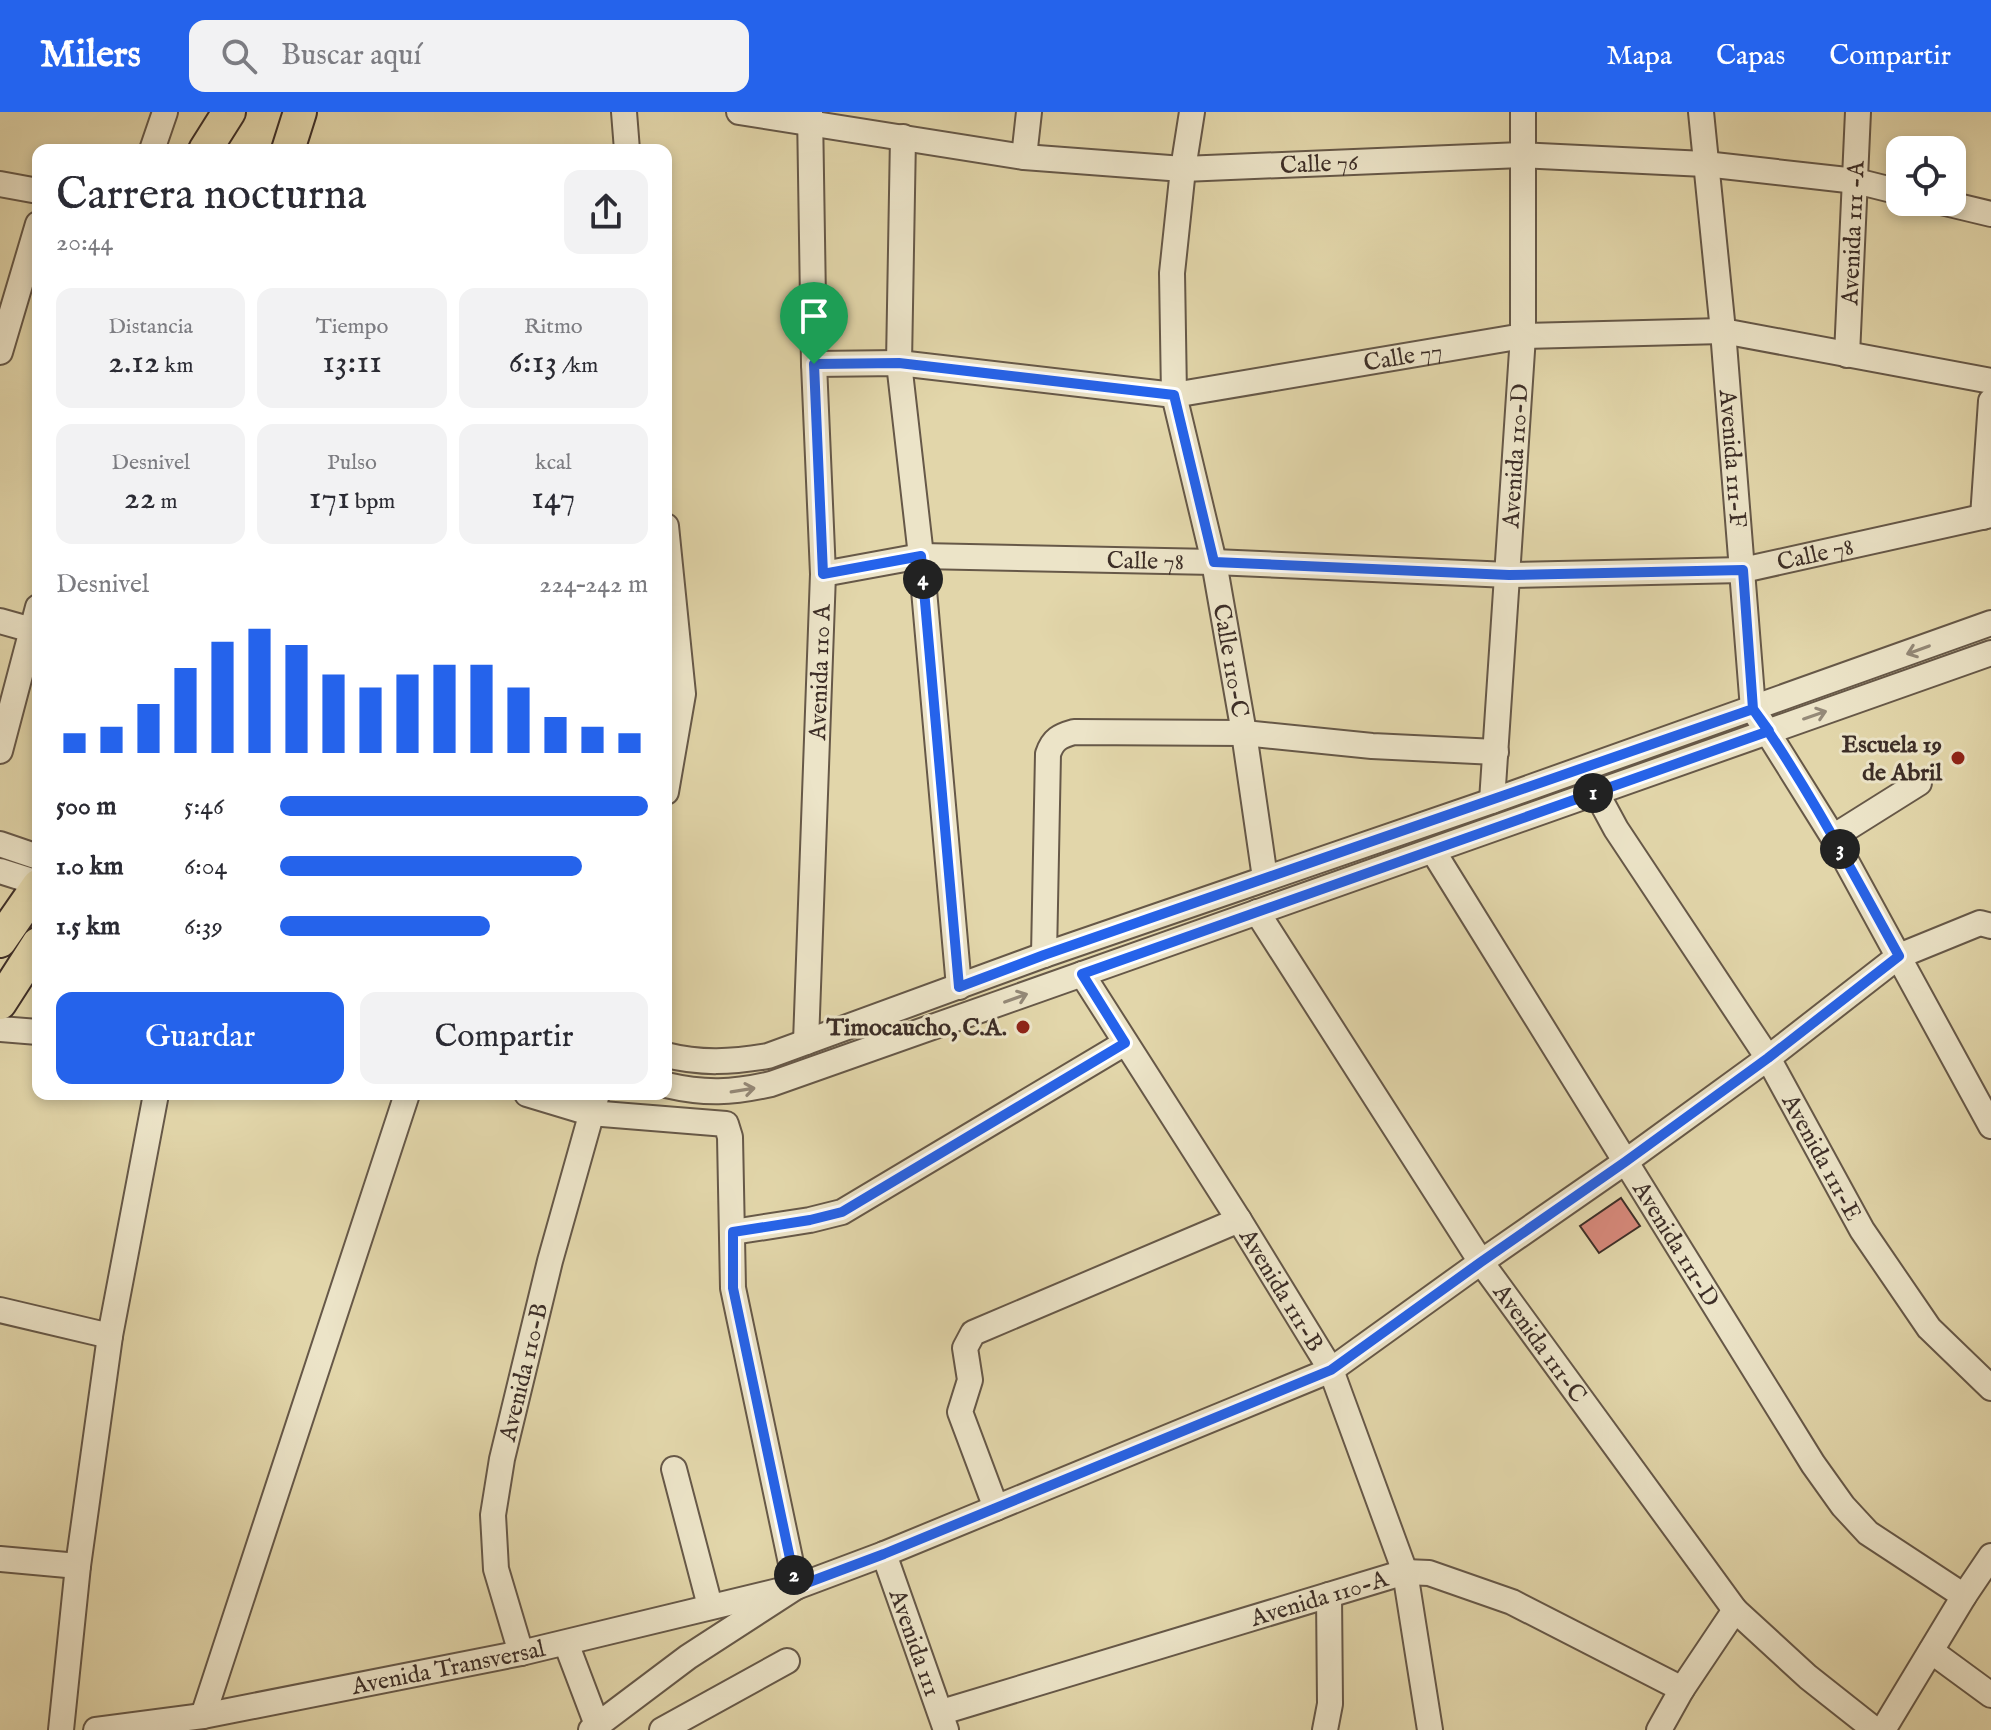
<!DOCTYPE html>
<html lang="es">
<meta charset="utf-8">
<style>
:root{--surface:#fff;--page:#f2f2f3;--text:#2b2b33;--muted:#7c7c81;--accent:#2563eb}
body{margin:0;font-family:"IM FELL English",serif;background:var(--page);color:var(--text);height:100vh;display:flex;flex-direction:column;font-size:30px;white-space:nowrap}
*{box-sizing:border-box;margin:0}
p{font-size:26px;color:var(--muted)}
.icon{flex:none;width:44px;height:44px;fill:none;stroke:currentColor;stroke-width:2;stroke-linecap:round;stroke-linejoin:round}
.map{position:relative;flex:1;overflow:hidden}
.panel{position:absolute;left:32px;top:32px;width:640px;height:956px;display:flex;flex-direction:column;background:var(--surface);border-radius:16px;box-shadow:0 4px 12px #0003}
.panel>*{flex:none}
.buttons{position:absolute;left:1886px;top:24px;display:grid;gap:16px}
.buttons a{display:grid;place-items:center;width:80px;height:80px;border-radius:16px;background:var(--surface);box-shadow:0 4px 12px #0003;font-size:40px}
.pin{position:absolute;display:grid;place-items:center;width:68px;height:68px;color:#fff;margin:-82px -34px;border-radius:50% 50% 50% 0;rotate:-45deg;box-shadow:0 0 8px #0007}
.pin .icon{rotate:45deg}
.km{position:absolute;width:40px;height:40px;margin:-20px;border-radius:50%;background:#222;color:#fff;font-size:22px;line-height:40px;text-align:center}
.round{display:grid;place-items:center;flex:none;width:84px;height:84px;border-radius:16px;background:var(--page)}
.headline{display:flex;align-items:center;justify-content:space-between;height:136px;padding:0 24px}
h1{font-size:44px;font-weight:600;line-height:60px}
.figures{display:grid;grid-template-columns:repeat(3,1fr);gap:12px;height:136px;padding:8px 24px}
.figures div{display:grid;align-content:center;border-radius:16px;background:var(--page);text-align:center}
.figures b{font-size:34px;font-weight:600}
.figures small{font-size:22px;font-weight:400}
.figures p{font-size:22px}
.chart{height:224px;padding:16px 24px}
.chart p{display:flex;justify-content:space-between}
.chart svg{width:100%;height:144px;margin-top:8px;stroke:var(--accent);stroke-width:6}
.button{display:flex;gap:16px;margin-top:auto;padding:16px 24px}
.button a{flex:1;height:92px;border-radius:16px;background:var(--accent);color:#fff;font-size:32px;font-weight:600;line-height:92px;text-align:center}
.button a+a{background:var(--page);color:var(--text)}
ul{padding:0 24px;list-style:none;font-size:26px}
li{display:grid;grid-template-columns:128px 96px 1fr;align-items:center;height:60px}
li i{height:20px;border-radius:10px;background:var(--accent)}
header{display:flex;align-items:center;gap:48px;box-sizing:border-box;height:112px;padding:0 40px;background:var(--accent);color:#fff}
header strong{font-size:38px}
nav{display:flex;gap:44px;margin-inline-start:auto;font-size:28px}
.search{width:560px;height:72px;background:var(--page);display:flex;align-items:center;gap:20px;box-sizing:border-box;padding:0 28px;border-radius:16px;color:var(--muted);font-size:30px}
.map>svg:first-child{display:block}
.building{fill:#d6887a;stroke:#3d2e27;stroke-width:2}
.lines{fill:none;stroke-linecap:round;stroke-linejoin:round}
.minor-casing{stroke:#665848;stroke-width:28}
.major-casing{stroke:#3d2e27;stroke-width:36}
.minor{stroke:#ece4c8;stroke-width:24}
.major{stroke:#e2d6aa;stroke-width:32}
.oneway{stroke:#948978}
.route-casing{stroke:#fff;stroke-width:16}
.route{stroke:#2563eb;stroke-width:10}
.poi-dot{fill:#8f2418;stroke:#ece4c8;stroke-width:3}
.labels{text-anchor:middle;stroke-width:6;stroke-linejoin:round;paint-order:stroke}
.street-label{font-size:24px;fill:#3d2e27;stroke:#ece4c8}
.poi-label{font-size:24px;font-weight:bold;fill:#3d2e27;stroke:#ece4c8;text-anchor:end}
</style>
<header>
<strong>Milers</strong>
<div class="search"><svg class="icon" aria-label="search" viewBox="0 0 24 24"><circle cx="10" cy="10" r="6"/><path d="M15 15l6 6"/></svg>Buscar aquí</div>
<nav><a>Mapa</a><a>Capas</a><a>Compartir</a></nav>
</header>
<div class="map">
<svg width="1991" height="1618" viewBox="0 0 1991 1618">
<rect width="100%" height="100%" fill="#e2d6aa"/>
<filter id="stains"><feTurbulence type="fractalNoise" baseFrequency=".0025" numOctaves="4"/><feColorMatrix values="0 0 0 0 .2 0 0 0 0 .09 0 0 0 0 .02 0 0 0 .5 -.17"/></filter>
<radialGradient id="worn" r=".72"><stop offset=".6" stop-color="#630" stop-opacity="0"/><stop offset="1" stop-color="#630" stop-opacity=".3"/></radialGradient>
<path class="building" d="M1621,1086l19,28 -41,27 -19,-27z"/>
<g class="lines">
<defs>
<g id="minor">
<path d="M624,0l3,38"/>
<path id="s1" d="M739,0l285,45 159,12 338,-14 184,9 151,17 44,11"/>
<path id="s2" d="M1192,0l-9,57 -11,104 2,122 40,167 30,171 21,145"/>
<path id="s3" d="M1701,0l22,219 30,378 80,128 158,289"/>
<path d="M903,25l-4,226 22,193 38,431"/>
<path d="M152,38l13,-38"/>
<path d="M1024,45l5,-45"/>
<path d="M0,72l38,7"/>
<path d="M1941,90l50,12"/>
<path d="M0,240l38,-128"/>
<path id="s4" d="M1847,243l11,-243"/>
<path id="s5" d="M814,252l85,-1 275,32 349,-59 200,-5 268,50"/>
<path d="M1983,405l8,-116"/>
<path d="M666,414l17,168 -17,98"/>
<path id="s6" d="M823,462l98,-18 293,6 295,13 234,-5 248,-55"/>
<path d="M0,509l32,9"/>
<path d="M0,639l38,-144"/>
<path id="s7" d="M1596,680l20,37 152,229 94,172 67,98 62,60"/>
<path id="s8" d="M1492,689l31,-465v-224"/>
<path d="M1833,725l86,-54"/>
<path d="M0,732l38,13"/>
<path id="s9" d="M1433,739l380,613 30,42 25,27 96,63"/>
<path d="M0,759l38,12"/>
<path id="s10" d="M1257,800l224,350 254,348 73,67 67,53"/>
<path d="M1044,843l4,-201c5,-15 12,-18 26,-22l170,1 128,13 124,6"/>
<path id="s11" d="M1082,862l157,246 92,150 74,202 25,158"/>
<path d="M0,917l38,3"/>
<path id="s12" d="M806,930l17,-468 -9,-210 -4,-252"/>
<path d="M666,943c35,9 66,7 102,1l276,-101 448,-154 499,-178"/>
<path d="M666,973c39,9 66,8 105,-1l1220,-431"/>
<path d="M527,982l63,19 136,11 4,13 3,151 63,299"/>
<path d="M733,1120l77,-12 32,-8 283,-169"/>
<path d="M0,1198l110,26"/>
<path d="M674,1357l36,137"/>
<path d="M996,1396l-36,-96 10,-32 -5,-32 8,-15 266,-113"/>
<path id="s13" d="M884,1442l62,176"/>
<path d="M0,1447l78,7"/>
<path d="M566,1531l33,87"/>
<path d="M1931,1539l60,44"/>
<path id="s14" d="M521,1541l-25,-84 -3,-54 9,-56 48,-198 47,-167"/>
<path id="s15" d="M942,1600l463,-140 24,1 83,29 170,87"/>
<path d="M203,1604l204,-622"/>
<path d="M61,1618l17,-164 32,-230 46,-242"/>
<path id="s16" d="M96,1618l107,-14 318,-63 261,-63"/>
<path d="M591,1618l97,-73 108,-70 88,-33 447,-184 150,-108 144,-100 143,-104 131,-102 81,-33 11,3"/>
<path d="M662,1618l125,-69"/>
<path d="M1325,1618l5,-26 -1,-109"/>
<path d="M1659,1618l23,-41 53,-79"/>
<path d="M1883,1618l81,-134 27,-40"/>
</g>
<path id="major" d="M205,38l24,-38
M288,38l12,-38
M0,829l38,-55
M0,891l38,-59"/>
</defs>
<use href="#minor" class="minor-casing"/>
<use href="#major" class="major-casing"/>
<use href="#minor" class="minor"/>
<use href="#major" class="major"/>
</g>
<defs><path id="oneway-shaft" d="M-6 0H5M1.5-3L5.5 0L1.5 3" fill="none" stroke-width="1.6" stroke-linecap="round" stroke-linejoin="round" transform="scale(2)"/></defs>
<g class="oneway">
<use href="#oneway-shaft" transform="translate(1918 538) rotate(160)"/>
<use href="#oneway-shaft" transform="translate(1815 603) rotate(-19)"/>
<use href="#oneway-shaft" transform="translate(1016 886) rotate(-20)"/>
<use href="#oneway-shaft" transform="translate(743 978) rotate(-9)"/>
</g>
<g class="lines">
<defs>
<path id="route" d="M814,252l85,-1 275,32 40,167 295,13 234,-5 10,139 16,22 -687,243 43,69 -283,169 -32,8 -77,12v56l63,299 88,-33 447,-184 150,-108 144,-100 143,-104 131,-102c-46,-83 -91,-169 -146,-247l-709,246 -85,32 -38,-431 -98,18 -9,-210"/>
</defs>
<use href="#route" class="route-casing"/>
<use href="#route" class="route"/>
</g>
<g class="poi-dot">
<circle cx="1958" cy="646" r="8"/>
<circle cx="1023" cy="915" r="8"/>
</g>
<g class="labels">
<g class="street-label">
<text dy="8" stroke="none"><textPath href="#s1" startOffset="584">Calle 76</textPath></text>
<text dy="8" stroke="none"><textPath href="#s4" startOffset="122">Avenida 111 -A</textPath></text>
<text dy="8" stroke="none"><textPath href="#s5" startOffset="594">Calle 77</textPath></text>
<text dy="8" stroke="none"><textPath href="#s8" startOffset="346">Avenida 110-D</textPath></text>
<text dy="8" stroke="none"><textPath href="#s3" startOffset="348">Avenida 111-F</textPath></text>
<text dy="8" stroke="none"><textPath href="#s6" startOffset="996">Calle 78</textPath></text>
<text dy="8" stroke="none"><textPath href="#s6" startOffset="324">Calle 78</textPath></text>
<text dy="8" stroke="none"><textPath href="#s2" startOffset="556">Calle 110-C</textPath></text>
<text dy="8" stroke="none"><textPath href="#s12" startOffset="370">Avenida 110 A</textPath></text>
<text dy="8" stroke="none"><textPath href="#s7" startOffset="430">Avenida 111-E</textPath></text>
<text dy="8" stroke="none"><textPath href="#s9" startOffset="462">Avenida 111-D</textPath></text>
<text dy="8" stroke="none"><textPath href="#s11" startOffset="374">Avenida 111-B</textPath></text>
<text dy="8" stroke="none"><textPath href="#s10" startOffset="516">Avenida 111-C</textPath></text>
<text dy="8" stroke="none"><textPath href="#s14" startOffset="288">Avenida 110-B</textPath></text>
<text dy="8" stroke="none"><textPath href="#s15" startOffset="394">Avenida 110-A</textPath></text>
<text dy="8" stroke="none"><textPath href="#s13" startOffset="94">Avenida 111</textPath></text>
<text dy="8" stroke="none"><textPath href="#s16" startOffset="358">Avenida Transversal</textPath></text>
</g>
<g class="poi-label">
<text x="1942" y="640">Escuela 19<tspan x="1942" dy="28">de Abril</tspan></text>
<text x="1007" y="923">Timocaucho, C.A.</text>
</g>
</g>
<rect width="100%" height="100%" filter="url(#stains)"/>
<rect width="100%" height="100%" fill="url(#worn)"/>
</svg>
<div class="buttons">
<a><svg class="icon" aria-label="locate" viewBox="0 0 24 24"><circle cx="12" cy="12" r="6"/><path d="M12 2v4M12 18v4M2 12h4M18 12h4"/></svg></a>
</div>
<div class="pin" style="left:814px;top:252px;background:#1e9e55"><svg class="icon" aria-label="arrive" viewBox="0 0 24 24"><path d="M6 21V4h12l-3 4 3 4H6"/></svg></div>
<b class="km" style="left:1593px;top:681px">1</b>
<b class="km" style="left:794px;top:1463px">2</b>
<b class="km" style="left:1840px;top:737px">3</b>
<b class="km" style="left:923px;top:467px">4</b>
<section class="panel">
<div class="headline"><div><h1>Carrera nocturna</h1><p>20:44</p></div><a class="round"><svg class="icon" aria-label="share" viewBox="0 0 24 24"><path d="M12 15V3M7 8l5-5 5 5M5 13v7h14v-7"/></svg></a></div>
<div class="figures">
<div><p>Distancia</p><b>2.12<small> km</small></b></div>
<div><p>Tiempo</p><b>13:11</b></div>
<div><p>Ritmo</p><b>6:13<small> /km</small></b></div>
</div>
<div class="figures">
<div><p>Desnivel</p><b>22<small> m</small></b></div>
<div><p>Pulso</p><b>171<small> bpm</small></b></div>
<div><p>kcal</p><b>147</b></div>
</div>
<div class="chart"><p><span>Desnivel</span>224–242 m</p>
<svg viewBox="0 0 160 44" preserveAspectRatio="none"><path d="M5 44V38M15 44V36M25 44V29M35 44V18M45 44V10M55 44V6M65 44V11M75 44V20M85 44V24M95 44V20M105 44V17M115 44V17M125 44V24M135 44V33M145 44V36M155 44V38"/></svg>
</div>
<ul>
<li><b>500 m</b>5:46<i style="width:100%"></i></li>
<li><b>1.0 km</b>6:04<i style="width:82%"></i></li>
<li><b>1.5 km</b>6:39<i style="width:57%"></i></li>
</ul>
<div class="button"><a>Guardar</a><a>Compartir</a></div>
</section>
</div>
